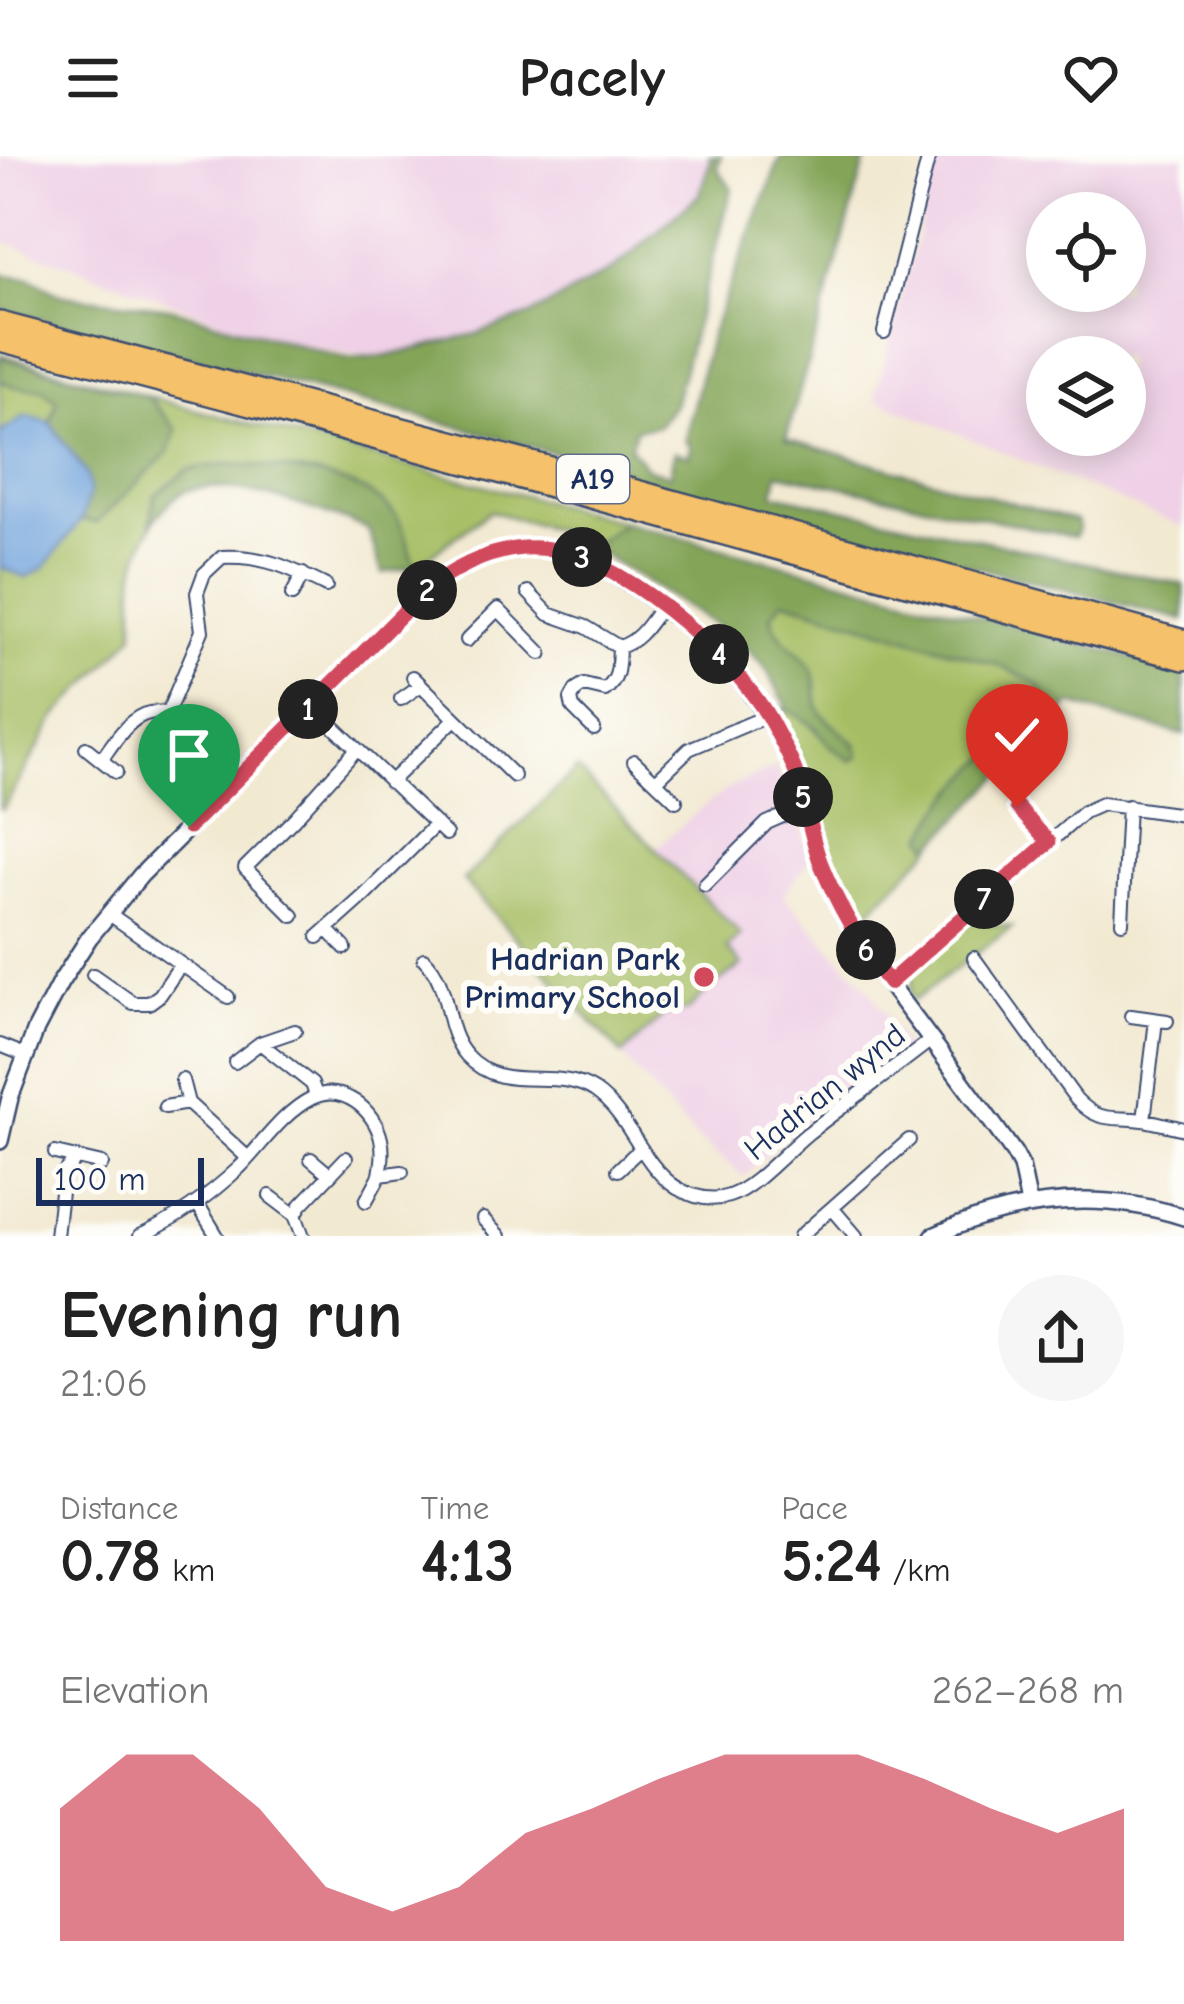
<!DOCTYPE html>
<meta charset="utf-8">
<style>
:root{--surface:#fff;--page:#f6f6f6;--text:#222;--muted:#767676;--accent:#d1495b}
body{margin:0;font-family:"Comic Neue",sans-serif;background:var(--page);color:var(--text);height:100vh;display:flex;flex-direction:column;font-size:45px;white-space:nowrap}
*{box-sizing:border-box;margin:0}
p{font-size:39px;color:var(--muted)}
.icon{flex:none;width:66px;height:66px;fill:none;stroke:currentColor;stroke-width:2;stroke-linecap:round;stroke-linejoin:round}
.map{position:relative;height:1080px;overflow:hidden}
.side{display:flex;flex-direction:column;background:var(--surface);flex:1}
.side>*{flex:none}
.tools{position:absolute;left:1026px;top:36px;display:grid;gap:24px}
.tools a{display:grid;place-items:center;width:120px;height:120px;border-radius:50%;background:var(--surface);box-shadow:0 6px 30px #0003;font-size:60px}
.scale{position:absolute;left:36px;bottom:30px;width:168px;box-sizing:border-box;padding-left:12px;border:6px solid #1b2f5e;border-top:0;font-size:33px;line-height:42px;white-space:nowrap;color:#1b2f5e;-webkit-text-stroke:9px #fdfcf7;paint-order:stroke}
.pin{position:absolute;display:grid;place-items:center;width:102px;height:102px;color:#fff;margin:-123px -51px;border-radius:50% 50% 50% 0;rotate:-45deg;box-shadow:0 0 12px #0007}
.pin .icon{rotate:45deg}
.km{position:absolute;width:60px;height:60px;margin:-30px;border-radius:50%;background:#222;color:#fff;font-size:33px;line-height:60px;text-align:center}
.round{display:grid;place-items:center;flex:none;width:126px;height:126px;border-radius:63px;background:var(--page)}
.summary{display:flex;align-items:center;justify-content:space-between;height:204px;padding:0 60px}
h1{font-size:66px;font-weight:600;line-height:90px}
.figures{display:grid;grid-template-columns:repeat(3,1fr);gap:18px;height:204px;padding:12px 60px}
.figures div{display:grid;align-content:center}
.figures b{font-size:60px;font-weight:600}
.figures small{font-size:33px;font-weight:400}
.figures p{font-size:33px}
.chart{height:336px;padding:24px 60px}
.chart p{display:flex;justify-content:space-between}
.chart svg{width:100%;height:216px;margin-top:12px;fill:var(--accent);opacity:.7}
header{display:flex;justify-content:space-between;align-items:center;height:156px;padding:0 60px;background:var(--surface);font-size:54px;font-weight:600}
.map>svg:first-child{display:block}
.built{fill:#efd0e6;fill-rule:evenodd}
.green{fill:#a6be63;stroke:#607660;stroke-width:3}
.forest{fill:#84a559;stroke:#506a5c;stroke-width:3}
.water{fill:#70a3dc;stroke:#46699d;stroke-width:3}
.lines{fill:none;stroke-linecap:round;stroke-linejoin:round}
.minor-casing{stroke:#3b4b6f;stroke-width:16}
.tertiary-casing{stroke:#3b4b6f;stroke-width:20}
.trunk-casing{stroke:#3b4b6f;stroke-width:26}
.minor{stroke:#fff;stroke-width:12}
.tertiary{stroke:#fff;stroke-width:15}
.trunk{stroke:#f5c16b;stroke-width:21}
.route-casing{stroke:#fff;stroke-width:24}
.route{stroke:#d1495b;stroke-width:15}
.poi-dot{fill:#d1495b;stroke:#fdfcf7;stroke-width:4.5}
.labels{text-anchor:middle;stroke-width:12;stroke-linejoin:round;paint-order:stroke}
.shield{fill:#fdfcf7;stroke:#5f6c8c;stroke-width:3}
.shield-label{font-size:30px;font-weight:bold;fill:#1b2f5e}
.poi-label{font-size:33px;font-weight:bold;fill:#1b2f5e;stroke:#fdfcf7;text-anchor:end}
.street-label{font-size:33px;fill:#1b2f5e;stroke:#fdfcf7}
</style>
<header><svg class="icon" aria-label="menu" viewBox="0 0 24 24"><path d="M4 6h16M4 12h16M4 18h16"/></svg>Pacely<svg class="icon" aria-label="heart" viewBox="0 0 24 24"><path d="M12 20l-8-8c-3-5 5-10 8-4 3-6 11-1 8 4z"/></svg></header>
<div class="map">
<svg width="1184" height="1080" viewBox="0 0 1184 1080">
<rect width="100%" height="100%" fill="#fdfcf7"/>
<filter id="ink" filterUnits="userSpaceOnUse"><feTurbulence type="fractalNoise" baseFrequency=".00833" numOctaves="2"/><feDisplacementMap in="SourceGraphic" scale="24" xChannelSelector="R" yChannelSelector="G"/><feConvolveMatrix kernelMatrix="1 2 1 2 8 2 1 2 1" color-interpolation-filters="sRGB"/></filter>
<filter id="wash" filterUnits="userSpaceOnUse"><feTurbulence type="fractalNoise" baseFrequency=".004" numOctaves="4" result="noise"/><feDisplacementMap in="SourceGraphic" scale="48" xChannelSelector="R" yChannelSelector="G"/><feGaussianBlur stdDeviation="2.7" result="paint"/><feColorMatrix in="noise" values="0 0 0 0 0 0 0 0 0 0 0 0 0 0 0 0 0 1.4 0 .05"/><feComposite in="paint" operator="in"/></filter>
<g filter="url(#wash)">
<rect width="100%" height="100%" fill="#f2e9d1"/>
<path class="built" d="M0,0h709l2,2 -12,37 -84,73 -84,47 -55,19 -88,22 -44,-2 -83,-19 -261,-95z
M939,0h245v371l-309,-128zM1125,57v78h-78v-78zM1125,201v78h-78v-78z
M775,611l19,34 16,59 -27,35 89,98 36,59 -10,3 -10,-6 -13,12 -4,11 -102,80 -25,25 -48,-39 -233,-258 114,-111 79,79 47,-41 26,-19z"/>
<path class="green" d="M0,198l177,51 447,117 -27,20 -107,-31 -75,56 -9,-25c-46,-16 -180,-72 -224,-50 -24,12 -42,54 -47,78 -3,21 0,45 -1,65l-78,82 -52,90 -4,2z
M783,443l215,66 39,19 12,18c-37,35 -105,88 -123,135l5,11 -71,73c-40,-40 -38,-106 -58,-156 -6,-18 -17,-34 -25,-50l6,-7c21,8 34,22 48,39l25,-3 -27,-22 -12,-14 -3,-33 -39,-46 -4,-13z
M577,613l164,166 -14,13 15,17 -35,26 -19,19 -23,4 -43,41 -159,-175z
M971,765l41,6 -98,73 -4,-7 3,-20z"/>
<path class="forest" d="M709,0h12l-4,12 15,20 -58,217 -17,21 -21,3 -6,18 18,22 22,6 4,-23 15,4 2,-10 -6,-6 25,-104 71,-180h86l-81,283 290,82 3,7 -5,9 -296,-64 -4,21 410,91v35l-414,-105 -302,-86 -468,-120v-34l30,3 31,17 108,13 178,51 41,-3 88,-22 55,-19 84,-47 84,-73 12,-36z
M0,201l148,40 29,33 -9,23 -72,70 -15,-3 9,-28 -3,-17 -37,-53 7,-21 -14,-12 -27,-2 -16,-6z
M223,308c49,2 150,10 176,57 8,14 11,32 16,46l-33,6 -14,-44c-43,-17 -138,-53 -182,-38 -13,5 -25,22 -35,32l3,-27 34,-26z
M624,366l560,149v64l-113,-31 -140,143 -6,-10c19,-47 86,-99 124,-135l-12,-18 -39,-19 -215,-65 -12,16c7,27 28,32 40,52 9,14 1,32 11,46 12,16 33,22 37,42l-8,5 -20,-14 -17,-21 -25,-16 -24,-43 -28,-28 -140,-88v-9z"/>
<path class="water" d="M26,260l24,6 37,53 3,17 -9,28 -37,48 -18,9 -26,-10v-134z"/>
</g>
<g filter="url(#ink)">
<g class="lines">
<defs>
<path id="minor" d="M884,176l45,-176
M528,436l21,22 37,13 33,20c21,-6 30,-24 43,-41
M292,439l11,-21
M467,484l31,-31 43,44
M413,521l101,99
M401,543l20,-14
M312,550l134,128
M594,573l-21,-21 -2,-9 5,-9 8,-5 21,5c15,-11 13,-26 14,-43
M86,592l30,24
M101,604c17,-23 35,-56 66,-46
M634,605l42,40
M656,625l33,-32 78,-33
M390,626l65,-63
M227,634l-53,-54 -7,-22 35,-83 -5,-38 7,-19 18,-17c42,-2 68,11 104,29
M1017,651l32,35
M705,729l62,-62 38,-17
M108,757l120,84
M293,760l-48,-48 49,-49 62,-69
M1122,766l6,-116
M327,773l18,19
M318,781l47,-42 71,-71
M974,802l102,141c24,25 36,17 67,21 14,2 27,6 41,9
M424,803c29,28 17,68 43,97 36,40 88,9 128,35 36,25 45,73 82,97 16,9 34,14 52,8 25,-8 56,-44 78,-62 41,-32 83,-62 124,-94
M93,819l40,28h16l11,-8 21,-31
M889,827l195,-171 18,-8 82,11
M1131,860l36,5
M260,887l52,41 4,11
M0,889l25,10
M235,906l25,-19 35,-12
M188,947l60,55
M165,951l23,-4 -6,-23
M1144,964l12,-100
M55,997l47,11
M311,1003l19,16
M618,1014l23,-22
M270,1040l25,19
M366,1045l14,-26 22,-3
M197,1047l20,33
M832,1052l24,28
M483,1063l16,17
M56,1080l7,-61 13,-17
M140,1080c37,-17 70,-41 99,-68 23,-23 43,-55 73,-70 30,-15 62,11 69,41 3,12 1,24 -1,36
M303,1080l-8,-21 6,-10 45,-47
M800,1080l109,-96"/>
<path id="tertiary" d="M0,985l10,-43 26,-69 24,-46 29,-45 52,-63 288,-288c33,-23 69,-41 110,-39 38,1 69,22 100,42 68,46 121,100 154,177 11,25 15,53 23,79 7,26 19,52 32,76 19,34 44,66 68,98 33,44 66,88 98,133l7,13 8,38
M933,1080c81,-37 165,-47 251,-19"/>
<path id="trunk" d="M0,167l570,150 614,168
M0,184c396,100 789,214 1184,319"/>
</defs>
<use href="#minor" class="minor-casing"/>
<use href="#tertiary" class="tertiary-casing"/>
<use href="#trunk" class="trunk-casing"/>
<use href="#minor" class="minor"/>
<use href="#tertiary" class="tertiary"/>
<use href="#trunk" class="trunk"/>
</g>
</g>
<g class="lines" filter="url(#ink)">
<defs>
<path id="route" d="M189,671l240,-240c33,-23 69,-41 110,-39 76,3 193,106 230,170 10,18 21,38 28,58 9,29 13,59 24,88 17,43 41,82 68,119l160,-141 -32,-35"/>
</defs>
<use href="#route" class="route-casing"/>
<use href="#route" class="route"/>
</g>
<circle class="poi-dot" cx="704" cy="821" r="12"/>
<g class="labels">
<rect class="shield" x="557" y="299" width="72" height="48" rx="9"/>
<g class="shield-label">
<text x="593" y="333">A19</text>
</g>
<g class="poi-label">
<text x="680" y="814">Hadrian Park<tspan x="680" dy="38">Primary School</tspan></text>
</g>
<g class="street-label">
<text transform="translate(824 935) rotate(-39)" y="12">Hadrian wynd</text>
</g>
</g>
</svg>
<div class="tools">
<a><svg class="icon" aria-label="locate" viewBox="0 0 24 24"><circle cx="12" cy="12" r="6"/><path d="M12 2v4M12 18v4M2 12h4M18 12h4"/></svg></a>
<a><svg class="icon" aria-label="layers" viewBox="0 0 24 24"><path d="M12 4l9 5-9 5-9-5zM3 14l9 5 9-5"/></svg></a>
</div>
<div class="scale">100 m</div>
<div class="pin" style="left:189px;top:671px;background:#1e9e55"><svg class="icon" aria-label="arrive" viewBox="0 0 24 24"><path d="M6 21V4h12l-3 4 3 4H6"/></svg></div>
<div class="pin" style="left:1017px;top:651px;background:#d93025"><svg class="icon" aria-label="check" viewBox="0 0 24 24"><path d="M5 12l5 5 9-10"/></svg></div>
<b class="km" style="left:308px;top:553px">1</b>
<b class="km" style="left:427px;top:434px">2</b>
<b class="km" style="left:582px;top:401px">3</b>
<b class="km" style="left:719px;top:498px">4</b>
<b class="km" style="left:803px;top:641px">5</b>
<b class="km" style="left:866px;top:794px">6</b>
<b class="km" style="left:984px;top:743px">7</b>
</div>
<section class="side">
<div class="summary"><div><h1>Evening run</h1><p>21:06</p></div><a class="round"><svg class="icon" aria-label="share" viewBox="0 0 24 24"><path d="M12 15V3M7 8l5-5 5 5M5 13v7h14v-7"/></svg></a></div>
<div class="figures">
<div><p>Distance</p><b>0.78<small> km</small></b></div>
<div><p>Time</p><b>4:13</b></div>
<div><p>Pace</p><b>5:24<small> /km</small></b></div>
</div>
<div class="chart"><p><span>Elevation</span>262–268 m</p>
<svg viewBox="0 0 160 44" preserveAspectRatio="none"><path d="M0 44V17L10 6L20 6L30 17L40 33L50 38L60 33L70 22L80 17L90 11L100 6L110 6L120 6L130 11L140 17L150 22L160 17V44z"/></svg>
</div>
</section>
